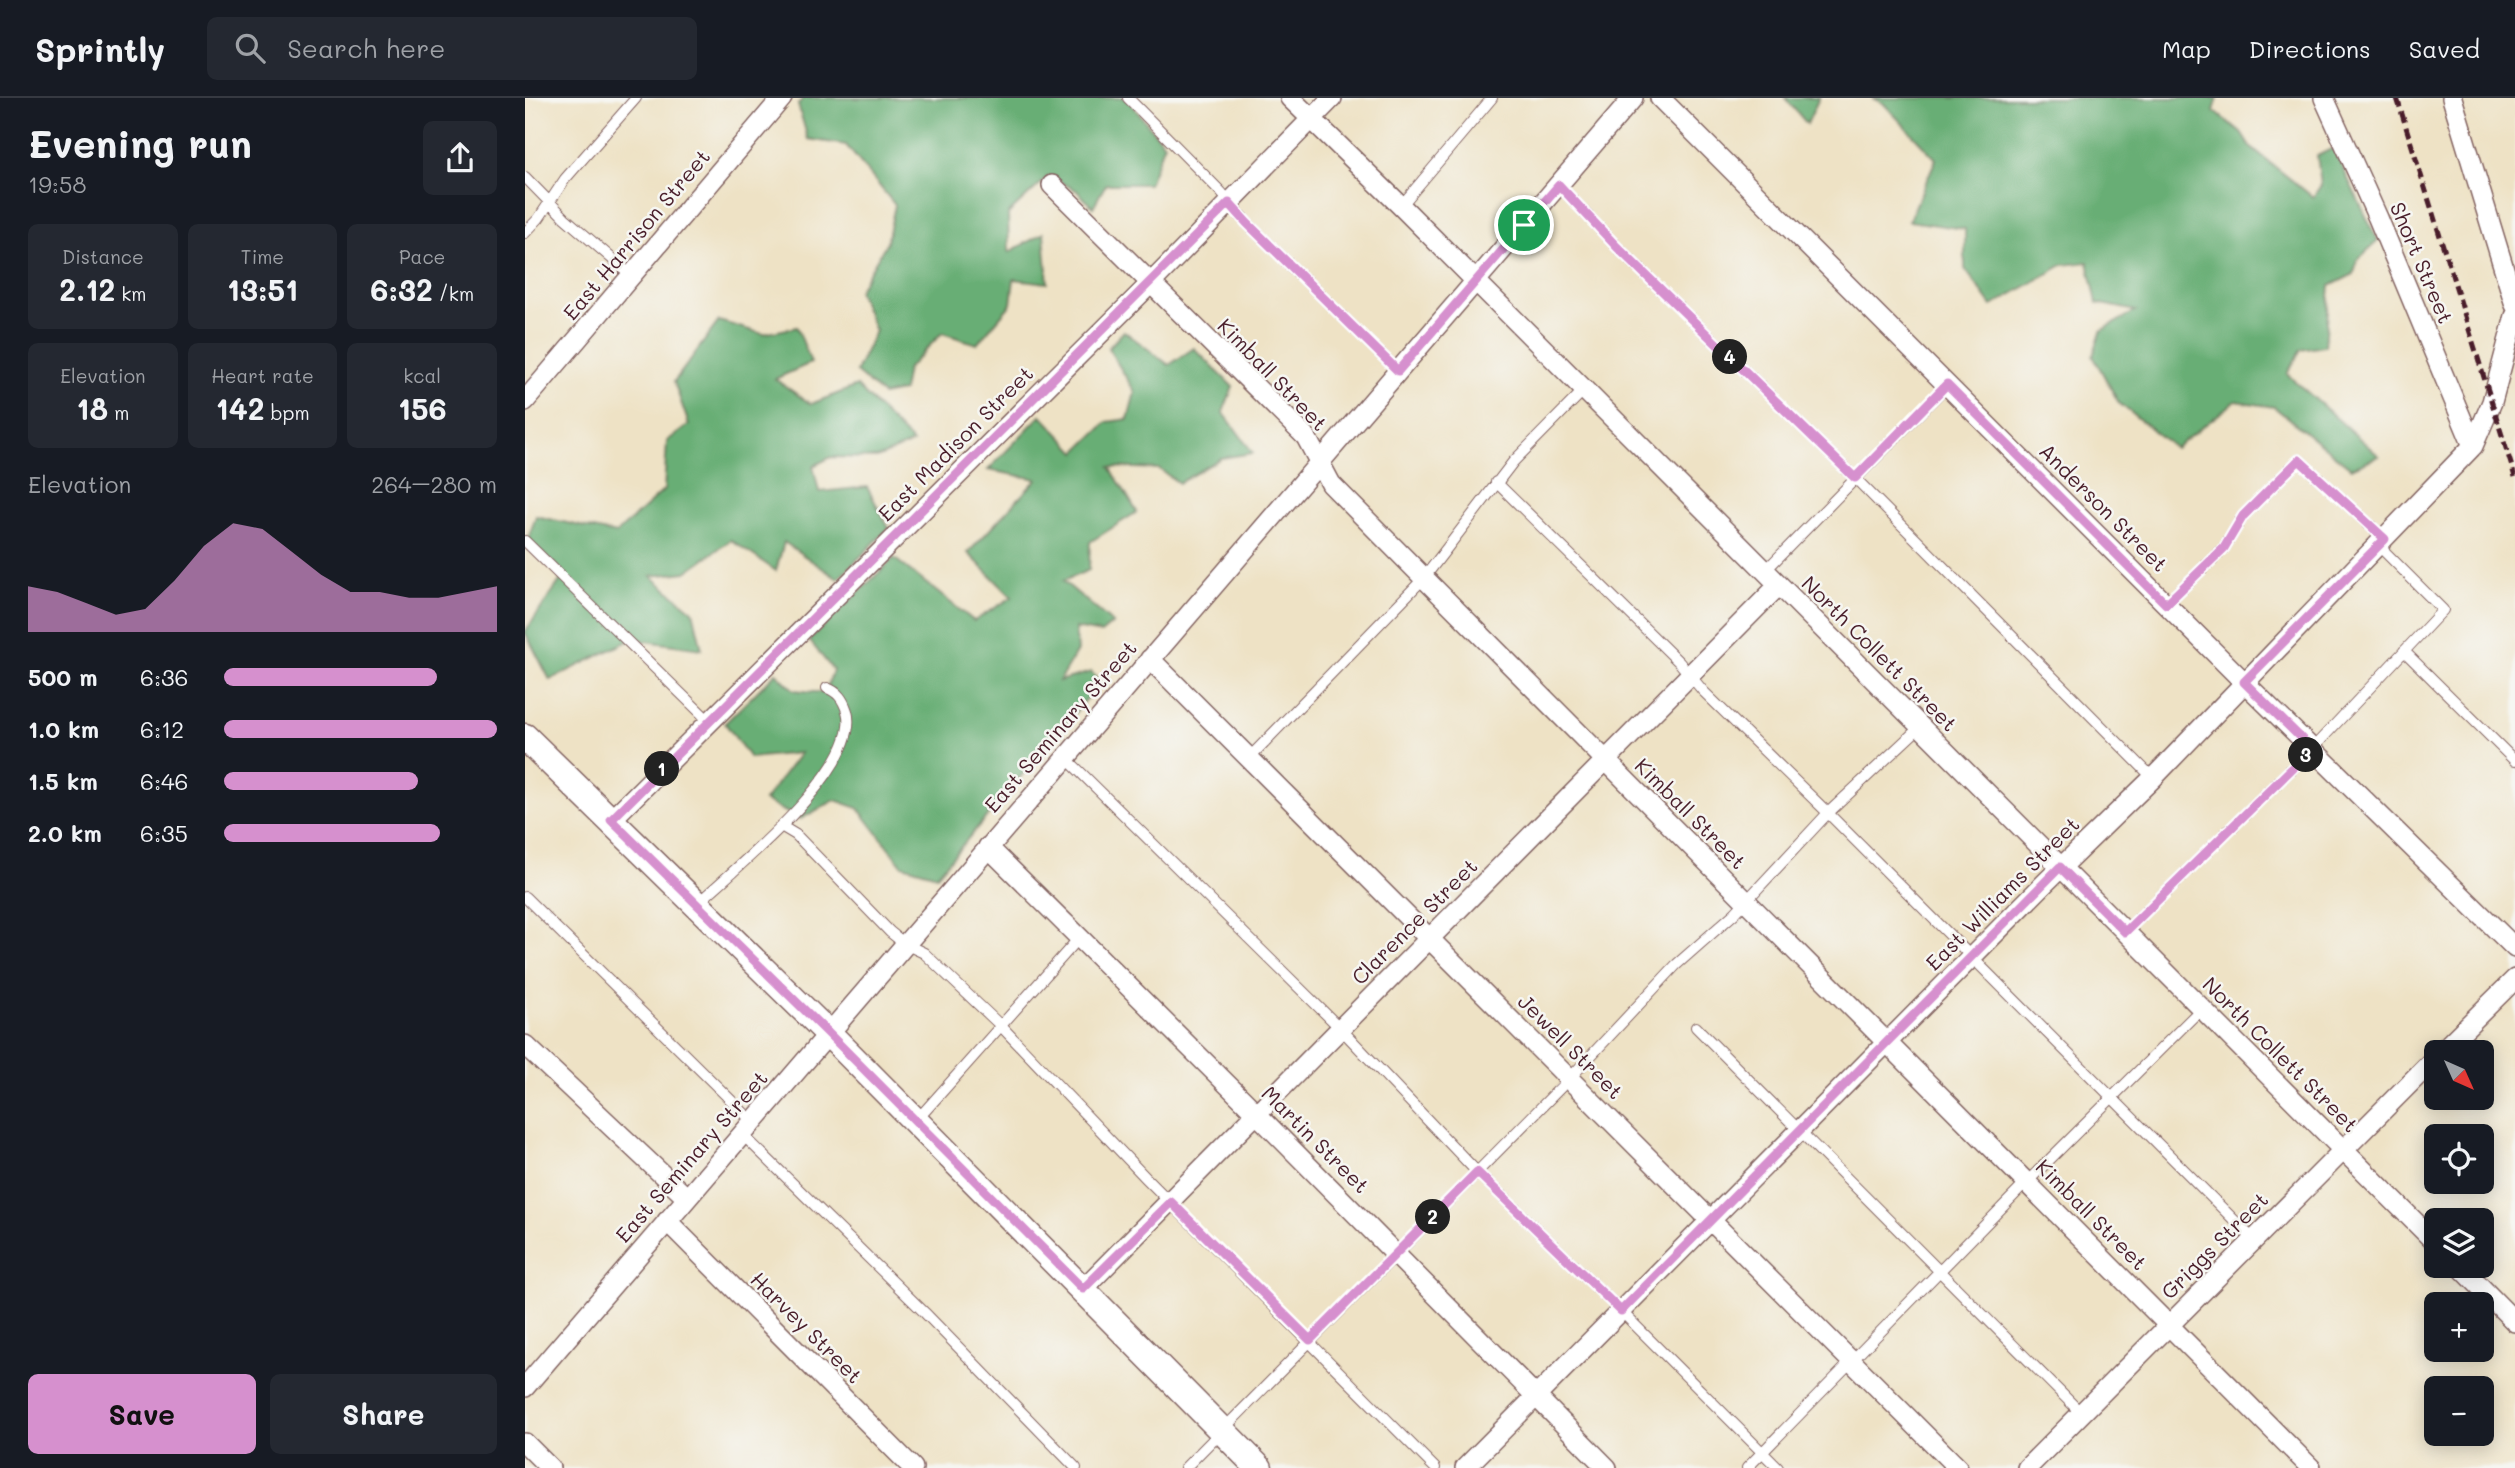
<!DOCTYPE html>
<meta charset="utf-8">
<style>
:root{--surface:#171b24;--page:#242831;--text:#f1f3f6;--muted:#9ea1a6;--line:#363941;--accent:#d690ce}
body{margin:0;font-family:Mali,sans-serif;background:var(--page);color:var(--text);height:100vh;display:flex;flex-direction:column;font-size:26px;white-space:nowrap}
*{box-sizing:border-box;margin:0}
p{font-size:23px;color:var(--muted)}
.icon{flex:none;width:38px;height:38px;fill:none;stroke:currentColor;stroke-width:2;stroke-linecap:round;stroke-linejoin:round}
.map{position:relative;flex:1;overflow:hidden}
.sheet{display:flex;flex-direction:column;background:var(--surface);width:525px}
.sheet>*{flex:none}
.needle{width:46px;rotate:135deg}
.fabs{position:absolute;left:1899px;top:942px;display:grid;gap:14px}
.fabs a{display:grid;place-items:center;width:70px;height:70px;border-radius:10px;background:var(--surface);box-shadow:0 4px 18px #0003;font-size:35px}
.pin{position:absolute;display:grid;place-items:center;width:60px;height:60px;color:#fff;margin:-30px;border:4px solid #fff;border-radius:50%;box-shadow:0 2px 7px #0007}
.km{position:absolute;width:35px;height:35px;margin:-18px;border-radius:50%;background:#222;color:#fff;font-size:19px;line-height:35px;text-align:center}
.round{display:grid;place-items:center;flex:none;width:74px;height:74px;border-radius:10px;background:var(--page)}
.headline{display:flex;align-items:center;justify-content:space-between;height:119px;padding:0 28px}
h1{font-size:38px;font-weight:800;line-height:52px}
.metrics{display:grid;grid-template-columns:repeat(3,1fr);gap:10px;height:119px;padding:7px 28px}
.metrics div{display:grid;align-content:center;border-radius:10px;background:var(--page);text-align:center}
.metrics b{font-size:30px;font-weight:800}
.metrics small{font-size:19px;font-weight:400}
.metrics p{font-size:19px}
.chart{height:196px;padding:14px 28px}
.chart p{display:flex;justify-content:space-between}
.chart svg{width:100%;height:126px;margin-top:7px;fill:var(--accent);opacity:.7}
.primary-button{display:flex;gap:14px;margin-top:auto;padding:14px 28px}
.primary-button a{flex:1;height:80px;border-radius:10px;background:var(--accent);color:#111;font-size:28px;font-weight:800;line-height:80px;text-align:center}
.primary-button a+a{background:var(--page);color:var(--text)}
ul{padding:0 28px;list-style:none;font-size:23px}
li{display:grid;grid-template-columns:112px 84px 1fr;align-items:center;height:52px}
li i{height:18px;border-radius:9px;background:var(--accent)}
header{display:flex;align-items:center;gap:42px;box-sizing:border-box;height:98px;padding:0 35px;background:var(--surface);border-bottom:2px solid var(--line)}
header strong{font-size:33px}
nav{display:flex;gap:38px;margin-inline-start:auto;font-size:24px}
.search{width:490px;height:63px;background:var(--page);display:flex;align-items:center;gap:18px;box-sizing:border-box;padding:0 24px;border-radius:10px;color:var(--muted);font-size:26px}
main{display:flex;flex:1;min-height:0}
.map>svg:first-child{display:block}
.forest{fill:#68ae74;stroke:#596650;stroke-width:2}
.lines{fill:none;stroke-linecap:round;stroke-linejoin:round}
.lane-casing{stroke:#836361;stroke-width:12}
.street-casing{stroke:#836361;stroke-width:22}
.secondary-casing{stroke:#836361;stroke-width:29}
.lane{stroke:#fff;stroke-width:10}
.street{stroke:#fff;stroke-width:19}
.secondary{stroke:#fff;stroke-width:26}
.rail{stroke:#4a1f2b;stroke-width:5;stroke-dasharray:10 5;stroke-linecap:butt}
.route-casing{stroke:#fff;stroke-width:14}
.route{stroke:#d690ce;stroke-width:9}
.labels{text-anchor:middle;stroke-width:5;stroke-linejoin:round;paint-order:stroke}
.street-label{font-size:21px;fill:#4a1f2b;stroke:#f6f6f2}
</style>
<header>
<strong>Sprintly</strong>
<div class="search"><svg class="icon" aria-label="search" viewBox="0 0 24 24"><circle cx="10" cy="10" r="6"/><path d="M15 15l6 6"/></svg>Search here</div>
<nav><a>Map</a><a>Directions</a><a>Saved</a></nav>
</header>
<main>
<section class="sheet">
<div class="headline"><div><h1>Evening run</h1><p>19:58</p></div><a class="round"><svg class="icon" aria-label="share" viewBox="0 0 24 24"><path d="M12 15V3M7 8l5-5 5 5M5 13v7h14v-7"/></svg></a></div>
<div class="metrics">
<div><p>Distance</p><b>2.12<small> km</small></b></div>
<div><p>Time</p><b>13:51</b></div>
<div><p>Pace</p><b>6:32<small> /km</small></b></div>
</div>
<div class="metrics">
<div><p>Elevation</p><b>18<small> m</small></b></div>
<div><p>Heart rate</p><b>142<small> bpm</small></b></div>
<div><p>kcal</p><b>156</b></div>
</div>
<div class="chart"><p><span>Elevation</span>264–280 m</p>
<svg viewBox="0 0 160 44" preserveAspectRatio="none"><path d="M0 44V28L10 30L20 34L30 38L40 36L50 26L60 14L70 6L80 8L90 16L100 24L110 30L120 30L130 32L140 32L150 30L160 28V44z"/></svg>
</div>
<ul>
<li><b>500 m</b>6:36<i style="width:78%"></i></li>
<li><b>1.0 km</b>6:12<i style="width:100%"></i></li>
<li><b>1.5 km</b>6:46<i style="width:71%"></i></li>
<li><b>2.0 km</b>6:35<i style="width:79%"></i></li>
</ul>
<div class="primary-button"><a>Save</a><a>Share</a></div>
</section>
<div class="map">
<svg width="1990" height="1370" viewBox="0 0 1990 1370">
<rect width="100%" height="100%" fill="#f6f6f2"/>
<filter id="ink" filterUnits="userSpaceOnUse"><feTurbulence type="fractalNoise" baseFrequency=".0143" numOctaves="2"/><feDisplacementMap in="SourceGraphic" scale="14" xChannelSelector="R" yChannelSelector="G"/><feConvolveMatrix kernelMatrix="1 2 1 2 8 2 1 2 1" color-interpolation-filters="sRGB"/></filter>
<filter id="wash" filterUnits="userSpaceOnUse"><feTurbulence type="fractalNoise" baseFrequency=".00686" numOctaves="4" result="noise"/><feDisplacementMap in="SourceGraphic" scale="28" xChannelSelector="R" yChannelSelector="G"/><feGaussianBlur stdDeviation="1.57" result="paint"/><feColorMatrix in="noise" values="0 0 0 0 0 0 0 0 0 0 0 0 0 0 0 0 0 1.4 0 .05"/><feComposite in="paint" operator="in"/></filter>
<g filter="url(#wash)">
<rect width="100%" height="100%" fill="#eee2c5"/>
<path class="forest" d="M278,0h323l38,46 -15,40h-43l-13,23 -17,-17 -27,-14 -41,38 1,38 35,-19 4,50 -34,-4 -3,25 -34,40 -35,-11 -35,36 -4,22 -20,4 -27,-23 19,-41 -17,-40 29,-49 8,-37 -49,-60 -38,-6 -10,-34z
M1260,0h34l-12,26z
M1347,0h346l-4,13 27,22 9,14 63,50 8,-12 -4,-29 16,-8 45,93 -21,19 -3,14 -24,12 -5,60 -24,4 -14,24 92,82 -28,12 -77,-61 -38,-6 -61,47 -56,-45 -26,-47 8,-25 35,-20 -39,-8 -9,-41 -25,3 -71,41 -27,-37v-40l-56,-8 27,-62 -53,-56z
M194,223l44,13 34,-7 14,36 -36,16 36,25 46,-18 56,57 -36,15 -46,-1 -18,9 6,26 48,-5 22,41 -51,51 -54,-37 -8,29 -45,-31 -45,32 -35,4 42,35 9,38 -70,-10 -82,41 -25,-48 39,-57 -36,-36 8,-23 80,18 48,-44 3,-49 22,-16 -15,-43z
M599,233l45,34 25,-17 39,39 -10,25 30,41 -32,5 -42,25 -20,-14 -49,-2 27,45 -47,30 -1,28 -26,11 50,42 -12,10 -26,-5 2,23 -18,30 32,-9 10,10 -164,193 -35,-10 -44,-57 -23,-8 -35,19 -36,-18 36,-48 -50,5 -25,-35 51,-50 18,17 31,3 8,-23 -24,-30 85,-82 80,63 38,-24 -44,-44 69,-74 -49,-9 53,-55 35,37 31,-30 21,-3 7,-27 -27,-44z"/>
</g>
<g filter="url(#ink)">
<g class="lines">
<defs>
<path id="lane" d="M603,0l93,94 26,31 151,148
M0,79l40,41 67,58
M1034,87l58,62 238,231 298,300
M876,108l91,-108
M0,135l14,-15 26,-39 71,-81
M971,384l183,180 24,29 125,122 425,426
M0,443l184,180
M1239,474l183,-187
M1641,506l58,-56 19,-32 56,-56 86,79
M1879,553l111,110
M540,659l276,272 136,143 144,139 157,157
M724,660l175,-180 89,-116 71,-72
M256,728l15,9 94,97 15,12 19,9 77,73 145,152 289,290
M0,799l228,225
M172,806c38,-36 166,-137 150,-193 -4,-12 -9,-19 -20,-23
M1600,834l187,-183 131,-139 -64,-64
M1171,929l385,386
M391,1023l164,-184
M217,1036l183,179 151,155
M660,1370l385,-390 106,-113 59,-52 93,-100 92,-86
M1222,1370l279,-285 175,-174"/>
<path id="street" d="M765,0l111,108 1035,1037
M1135,0l584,584 271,266
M1799,0l54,120 95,228
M1927,0l63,207
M527,87l254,252 25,47 93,94 887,890
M0,303l257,-303
M625,561l808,809
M86,722l540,-537 181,-185
M463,749l256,254 363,367
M0,947l162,153
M1916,954l74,-73
M142,1123l246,247
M1934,1167l56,57
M558,1191l695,-703
M0,1289l1108,-1289
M0,1345l25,25
M940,1370l581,-586 107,-104 320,-332 19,-44 23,-86
M1502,1370l409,-411"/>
<path id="secondary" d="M0,639l304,297 430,434"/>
</defs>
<use href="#lane" class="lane-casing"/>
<use href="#street" class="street-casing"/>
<use href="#secondary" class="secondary-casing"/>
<use href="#lane" class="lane"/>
<use href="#street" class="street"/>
<use href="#secondary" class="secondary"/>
<path class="rail" d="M1872,0l118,379"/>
</g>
</g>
<g class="lines" filter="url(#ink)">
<defs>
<path id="route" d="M1034,87l58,62 238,231 92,-94 219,220 58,-56 19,-32 56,-56 86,79 -141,143 68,67 -187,183 -65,-65 -439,444 -144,-139 -167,168 -139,-138 -88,87 -254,-255 -218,-214 618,-617 18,20 151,148z"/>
</defs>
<use href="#route" class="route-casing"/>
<use href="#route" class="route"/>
</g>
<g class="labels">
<g class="street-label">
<text transform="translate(112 137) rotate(-50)" y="7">East Harrison Street</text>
<text transform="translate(1896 165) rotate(67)" y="7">Short Street</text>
<text transform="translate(747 277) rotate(46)" y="7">Kimball Street</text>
<text transform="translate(431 346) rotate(-45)" y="7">East Madison Street</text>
<text transform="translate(1578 410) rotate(45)" y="7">Anderson Street</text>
<text transform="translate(1354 556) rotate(45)" y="7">North Collett Street</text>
<text transform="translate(536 629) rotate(-49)" y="7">East Seminary Street</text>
<text transform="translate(1165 716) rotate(45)" y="7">Kimball Street</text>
<text transform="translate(1478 796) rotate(-45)" y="7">East Williams Street</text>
<text transform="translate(890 824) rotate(-45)" y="7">Clarence Street</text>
<text transform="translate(1045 949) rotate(45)" y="7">Jewell Street</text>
<text transform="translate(1755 957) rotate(45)" y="7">North Collett Street</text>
<text transform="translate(790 1042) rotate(45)" y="7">Martin Street</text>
<text transform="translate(167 1059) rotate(-49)" y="7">East Seminary Street</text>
<text transform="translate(1566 1117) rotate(45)" y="7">Kimball Street</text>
<text transform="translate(1690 1148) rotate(-45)" y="7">Griggs Street</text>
<text transform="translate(281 1230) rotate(45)" y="7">Harvey Street</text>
</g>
</g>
</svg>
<div class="fabs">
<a><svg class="needle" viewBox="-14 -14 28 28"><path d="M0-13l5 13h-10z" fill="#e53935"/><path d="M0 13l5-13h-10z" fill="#9ea1a6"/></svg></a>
<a><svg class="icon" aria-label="locate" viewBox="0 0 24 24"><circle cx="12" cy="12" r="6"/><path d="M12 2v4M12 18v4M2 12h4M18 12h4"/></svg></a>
<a><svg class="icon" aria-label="layers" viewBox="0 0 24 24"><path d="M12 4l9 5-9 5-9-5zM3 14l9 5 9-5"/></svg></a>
<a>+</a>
<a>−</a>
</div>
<div class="pin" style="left:999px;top:127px;background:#1e9e55"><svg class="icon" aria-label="arrive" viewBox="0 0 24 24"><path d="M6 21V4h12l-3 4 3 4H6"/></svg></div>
<b class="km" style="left:137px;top:671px">1</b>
<b class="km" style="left:908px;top:1119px">2</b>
<b class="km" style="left:1781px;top:657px">3</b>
<b class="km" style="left:1205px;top:259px">4</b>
</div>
</main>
